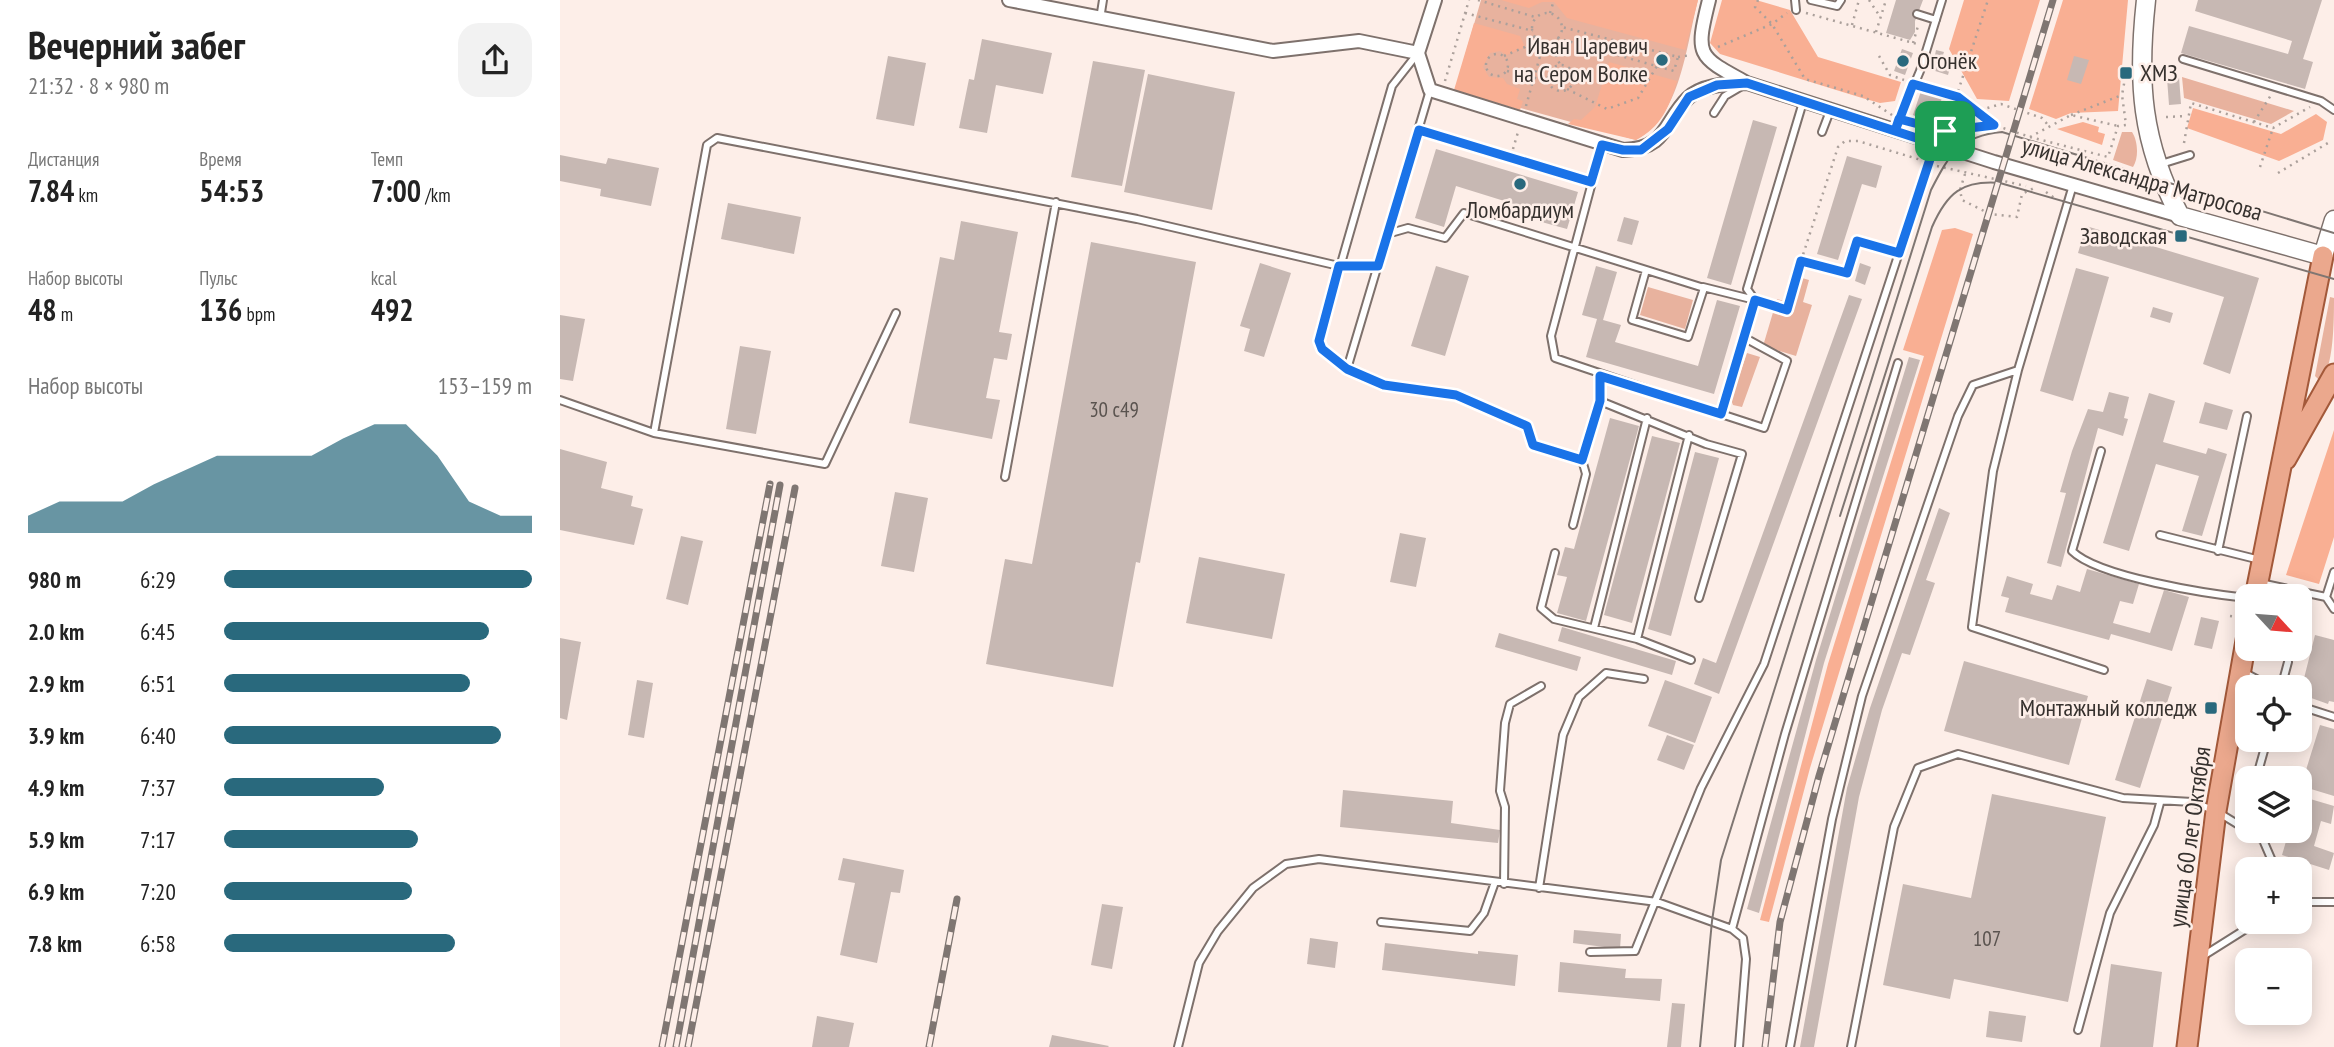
<!DOCTYPE html>
<html lang="ru">
<meta charset="utf-8">
<style>
:root{--surface:#fff;--page:#f2f2f2;--text:#222;--muted:#767676;--accent:#29697d}
body{margin:0;font-family:"PT Sans Narrow",sans-serif;background:var(--page);color:var(--text);height:100vh;display:flex;flex-direction:column;font-size:26px;white-space:nowrap}
*{box-sizing:border-box;margin:0}
p{font-size:23px;color:var(--muted)}
.icon{flex:none;width:38px;height:38px;fill:none;stroke:currentColor;stroke-width:2;stroke-linecap:round;stroke-linejoin:round}
.map{position:relative;flex:1;overflow:hidden}
.details{display:flex;flex-direction:column;background:var(--surface);width:560px}
.details>*{flex:none}
.needle{width:46px;rotate:116deg}
.buttons{position:absolute;left:1675px;top:584px;display:grid;gap:14px}
.buttons a{display:grid;place-items:center;width:77px;height:77px;border-radius:14px;background:var(--surface);box-shadow:0 4px 18px #0003;font-size:35px}
.pin{position:absolute;display:grid;place-items:center;width:60px;height:60px;color:#fff;margin:-30px;border-radius:14px;box-shadow:0 4px 10px #0006}
.round{display:grid;place-items:center;flex:none;width:74px;height:74px;border-radius:21px;background:var(--page)}
.head{display:flex;align-items:center;justify-content:space-between;height:119px;padding:0 28px}
h1{font-size:38px;font-weight:700;line-height:52px}
.stats{display:grid;grid-template-columns:repeat(3,1fr);gap:10px;height:119px;padding:7px 28px}
.stats div{display:grid;align-content:center}
.stats b{font-size:30px;font-weight:700}
.stats small{font-size:19px;font-weight:400}
.stats p{font-size:19px}
.chart{height:196px;padding:14px 28px}
.chart p{display:flex;justify-content:space-between}
.chart svg{width:100%;height:126px;margin-top:7px;fill:var(--accent);opacity:.7}
ul{padding:0 28px;list-style:none;font-size:23px}
li{display:grid;grid-template-columns:112px 84px 1fr;align-items:center;height:52px}
li i{height:18px;border-radius:9px;background:var(--accent)}
main{display:flex;flex:1;min-height:0}
.map>svg:first-child{display:block}
.green{fill:#e8b29e}
.forest{fill:#f9af93}
.building{fill:#c7b8b3}
.lines{fill:none;stroke-linecap:round;stroke-linejoin:round}
.lane-casing{stroke:#7e716c;stroke-width:10}
.street-casing{stroke:#7e716c;stroke-width:16}
.secondary-casing{stroke:#7e716c;stroke-width:21}
.primary-casing{stroke:#a3593a;stroke-width:23}
.path{stroke:#aba09b;stroke-width:2.5;stroke-dasharray:2 5;stroke-linecap:butt}
.lane{stroke:#fff;stroke-width:6}
.street{stroke:#fff;stroke-width:12}
.secondary{stroke:#fff;stroke-width:18}
.primary{stroke:#eba88d;stroke-width:19}
.tram{stroke:#7f7672;stroke-width:2}
.rail-casing{stroke:#7f7672;stroke-width:7}
.rail{stroke:#fdeee8;stroke-width:4.5;stroke-dasharray:13;stroke-linecap:butt}
.route-casing{stroke:#fff;stroke-width:14}
.route{stroke:#1a73e8;stroke-width:9}
.poi-dot{fill:#29697d;stroke:#fdeee8;stroke-width:2.5}
.labels{text-anchor:middle;stroke-width:5;stroke-linejoin:round;paint-order:stroke}
.number-label{font-size:21px;fill:#5a534f}
.poi-label{font-size:24px;fill:#36312e;stroke:#fdeee8;text-anchor:end}
.street-label{font-size:24px;fill:#36312e;stroke:#fdeee8}
</style>
<main>
<section class="details">
<div class="head"><div><h1>Вечерний забег</h1><p>21:32 · 8 × 980 m</p></div><a class="round"><svg class="icon" aria-label="share" viewBox="0 0 24 24"><path d="M12 15V3M7 8l5-5 5 5M5 13v7h14v-7"/></svg></a></div>
<div class="stats">
<div><p>Дистанция</p><b>7.84<small> km</small></b></div>
<div><p>Время</p><b>54:53</b></div>
<div><p>Темп</p><b>7:00<small> /km</small></b></div>
</div>
<div class="stats">
<div><p>Набор высоты</p><b>48<small> m</small></b></div>
<div><p>Пульс</p><b>136<small> bpm</small></b></div>
<div><p>kcal</p><b>492</b></div>
</div>
<div class="chart"><p><span>Набор высоты</span>153–159 m</p>
<svg viewBox="0 0 160 44" preserveAspectRatio="none"><path d="M0 44V38L10 33L20 33L30 33L40 27L50 22L60 17L70 17L80 17L90 17L100 11L110 6L120 6L130 17L140 33L150 38L160 38V44z"/></svg>
</div>
<ul>
<li><b>980 m</b>6:29<i style="width:100%"></i></li>
<li><b>2.0 km</b>6:45<i style="width:86%"></i></li>
<li><b>2.9 km</b>6:51<i style="width:80%"></i></li>
<li><b>3.9 km</b>6:40<i style="width:90%"></i></li>
<li><b>4.9 km</b>7:37<i style="width:52%"></i></li>
<li><b>5.9 km</b>7:17<i style="width:63%"></i></li>
<li><b>6.9 km</b>7:20<i style="width:61%"></i></li>
<li><b>7.8 km</b>6:58<i style="width:75%"></i></li>
</ul>
</section>
<div class="map">
<svg width="1774" height="1047" viewBox="0 0 1774 1047">
<rect width="100%" height="100%" fill="#fdeee8"/>
<path class="green" d="M921,0h217c-12,46 -17,116 -62,140l-181,-50z
M1622,77l112,34 -23,13 -87,-26z
M1562,132h10c6,9 7,26 1,35l-20,-7z
M1235,276l14,4 -6,22 9,3 -16,51 -33,-10 14,-47 10,3z
M1088,287l45,13 -8,29 -45,-14z
M1770,297l4,1c0,20 0,76 -15,82l-4,-4z
M1187,353l13,4 -18,50 -9,-2 -2,-5z"/>
<path class="forest" d="M941,0h197l-13,50 -118,-32 -13,-16h-12l-13,6z
M1162,0h34l34,10 28,47 83,25 -6,19 -15,2 -18,-5 -142,-44 -10,-11z
M1404,0h76l-31,101 -32,-2 -28,-50z
M1503,0h65l-10,111 -47,2 -15,6 -27,-10z
M914,23l46,13 5,11 -18,8 -7,-4 -10,2 -7,14 6,10 14,1 4,6 13,5 -3,10 6,2 -3,9 -66,-20z
M1049,62l68,19c-8,27 -16,46 -41,59l-68,-16 6,-5 7,1 14,-13z
M1633,108l88,26 35,-20 11,8 -4,18 -44,21 -92,-33z
M1523,122l16,5 -1,5 7,2 -3,11 -45,-16z
M1395,228l18,6 -163,534 -41,154 -9,-2 68,-256 96,-308 -21,-6 39,-120z
M1774,430v107l-15,47 -33,-9z"/>
<path class="building" d="M1336,0h27l-8,21v11l-5,8 -24,-7z
M1638,0h124l-19,59 10,3 -8,27 -124,-36 8,-27 99,28 4,-13 -97,-30z
M422,39l70,14 -9,41 -47,-9 -9,48 -28,-5 10,-49 5,1z
M1342,49l11,4 -8,22 -11,-4z
M1376,50l8,2 -3,9 10,3 -3,11 -16,-5z
M328,56l38,7 -12,63 -38,-7z
M1514,56l15,4 -8,24 -14,-4z
M533,61l52,9 -23,116 -51,-9z
M588,74l87,18 -23,118 -88,-18z
M1619,77l2,27 -12,1 -2,-27z
M1361,91l21,7 -8,24 -6,-2 -1,4 -14,-9z
M1193,120l24,7 -46,158 -24,-7z
M876,149l142,43 -11,37 -29,-8 2,-9 -84,-26 -12,41 -29,-9z
M0,155l46,9 2,-6 51,10 -8,38 -51,-10 1,-7 -41,-8z
M1287,156l35,10 -6,22 -14,-4 -24,76 -21,-6z
M168,203l73,14 -7,37 -73,-15z
M1064,217l15,4 -7,24 -15,-4z
M401,221l57,11 -19,100 13,2 -5,26 -13,-2 -8,40 14,2 -8,39 -83,-16 31,-166 14,3z
M1526,226l173,52 -29,96 -27,-10 21,-67 -146,-44z
M531,242l105,20 -56,301 -4,-1 -23,125 -127,-23 19,-105 27,5z
M700,263l31,10 -27,84 -20,-6 6,-22 -10,-3z
M1300,263l11,4 -6,18 -10,-4z
M876,266l33,10 -24,80 -34,-10z
M1036,266l21,6 -14,48 18,5 -6,17 83,24 19,-66 23,6 -26,88 -128,-37 11,-38 -15,-4z
M1516,268l33,9 -36,124 -33,-10z
M1289,295l13,4 -143,395 -25,-10 9,-26 13,5z
M1593,307l20,6 -3,10 -20,-6z
M0,315l25,4 -12,62 -13,-2z
M180,346l31,5 -15,83 -30,-5z
M1349,357l11,3 -96,303 -65,250 -12,-4 69,-249z
M1549,392l20,5 -5,21 4,1 -5,17 -25,-8 -37,139 -14,-4 19,-70 -6,-1 12,-41 16,-42 15,3z
M1589,393l26,8 -12,41 43,12 2,-6 19,6 -25,82 -20,-5 17,-55 -43,-12 -27,87 -26,-8z
M1645,402l28,8 -6,20 -28,-7z
M1050,418l29,8 -53,195 -29,-8 10,-36 -10,-2 8,-28 9,2z
M1092,436l28,7 -48,180 -28,-8z
M0,449l47,13 -6,26 32,8 -2,10 12,3 -9,36 -74,-15z
M1135,452l24,6 -48,178 -23,-7z
M335,492l33,6 -14,74 -33,-6z
M1379,508l11,5 -24,67 9,3 -25,72 -8,-2 -20,57 -23,87 -45,250h-14l47,-259 23,-80z
M840,533l26,5 -10,49 -26,-5z
M121,536l22,5 -15,64 -22,-6z
M639,557l86,17 -13,65 -86,-16z
M1527,569l52,15 -6,20 -13,-3 -7,22 37,10 14,-43 25,7 -17,54 -61,-17 -2,6 -104,-28 4,-14 -8,-2 6,-20 26,8 -3,10 22,6 5,-15 23,7z
M1641,617l18,4 -7,28 -18,-4z
M1002,627l114,34 -4,14 -114,-34z
M939,633l82,24 -4,14 -82,-24z
M1755,635l19,5v62l-5,-1 -1,3 -28,-10z
M0,638l21,4 -14,78 -7,-2z
M1404,661l124,35 -19,69 -125,-34z
M1587,679l25,8 -32,101 -25,-8z
M77,680l16,3 -9,55 -16,-3z
M1105,680l47,17 -17,46 -47,-17z
M1760,725l14,4v67l-33,-10z
M1107,735l27,10 -10,25 -27,-10z
M783,790l110,11 -2,22 49,7 -2,13 -158,-16z
M1432,794l114,23 -38,185 -114,-23 -4,20 -67,-14 20,-101 68,14z
M1740,796l34,10 -3,18 -10,-3 -7,25 20,7 -5,17 -47,-15 5,-17 13,4 8,-25 -8,-9z
M283,858l61,12 -4,23 -9,-1 -14,71 -37,-8 15,-72 -17,-3z
M542,904l21,3 -11,62 -21,-4z
M1014,930l47,4 -1,15 -47,-6z
M750,938l28,4 -3,26 -28,-4z
M825,943l93,11v-3l40,4 -3,31 -133,-16z
M1000,962l66,7 -1,9 37,1 -2,22 -102,-9z
M1551,964l51,8 -9,75h-53z
M1112,1003l13,1 -4,43h-14z
M1429,1011l37,5 -4,26 -36,-5z
M257,1016l37,7 -5,24h-37z
M492,1035l57,11 -1,1h-59z"/>
<g class="lines">
<defs>
<path id="lane" d="M1235,0l1,10
M1251,0l26,6 4,-6
M1357,14l19,6
M540,19l3,-19
M858,53l-26,33 -73,254 3,9 25,20 83,-279
M1623,59l138,42 13,9
M1154,113l11,-17 17,-10
M859,130l172,52
M1335,130l25,-59 22,-71
M1262,132l8,-21
M1042,145l-51,191 4,22 166,56 34,-114 -8,-11 56,-187
M1601,164l29,-9
M1513,185l-55,185 -25,101 -21,156 132,43
M827,234l21,-6 37,10 19,-25 240,75
M1294,248l3,-7 42,12
M1089,271l-3,-1 -14,50 56,17 16,-49
M1143,287l52,13
M787,369l37,16 72,10 71,31 6,19 49,15 18,-59
M1040,376v25l106,43 36,10 -43,144
M0,400l94,33 171,31 71,-151
M1161,414l43,14 23,-67 -42,-23
M94,433l53,-288 10,-7 420,81 202,47h39
M1541,451l-29,100c26,26 137,43 175,47
M445,477l51,-275
M1013,525l13,-51 -4,-14
M1600,535l100,25
M1658,551l29,-135
M995,553l-14,55 13,11 83,20 52,-204
M1700,583l66,14 8,12
M1766,597l8,-25
M1034,628l53,-210
M1077,639l54,21
M1685,673l28,15
M1721,688l7,-26
M1740,706l34,11
M1698,772l9,-32
M1688,831l15,9 13,30
M944,884l1,-77 -5,-16 5,-68 5,-19 31,-18
M979,888l24,-153 16,-38 27,-24 38,6
M1740,902h34
M821,922l89,9 14,-18 11,-31
M1172,929l53,-195 113,-371
M1030,952l45,-1 66,-163 63,-124 171,-521
M1643,956l54,-34
M1518,1030l32,-117 44,-88 6,-22
M618,1047l21,-84 19,-32 35,-43 33,-24 33,-5 338,43 75,27 11,9 3,21 -7,88
M1230,1047l42,-228 30,-123 96,-280 15,-31 45,-15
M1291,1047l43,-220 24,-59 40,-14 165,44 69,4 24,9 31,19"/>
<path id="street" d="M449,0l264,51 86,-10 59,12
M875,0l-17,53 12,37 193,60c45,-1 41,-29 65,-52 15,-14 40,-14 59,-15 -50,-27 -52,-27 -38,-83
M1187,83l247,79 186,54"/>
<path id="secondary" d="M1586,0c-9,82 -5,142 34,216l143,40 11,-36"/>
<path id="primary" d="M1726,459l48,-85
M1695,597l68,-341
M1627,1047l29,-236 31,-176"/>
</defs>
<use href="#lane" class="lane-casing"/>
<use href="#street" class="street-casing"/>
<use href="#secondary" class="secondary-casing"/>
<use href="#primary" class="primary-casing"/>
<path class="path" d="M918,0l57,17
M1198,0l-3,7 17,17 33,55 58,17 29,19
M1309,0l12,18
M905,13l68,18
M990,13l4,-13
M1246,13l111,31
M972 28a15 15 0 1 1 30 0a15 15 0 1 1-30 0Z
M1292,25l7,-25
M1316,32l10,-32
M997,38l117,33 4,-14 -116,-30
M991,42l9,23
M1353,43l5,-17
M1158,47l54,-23 15,-11
M926 65a11 11 0 1 1 22 0a11 11 0 1 1-22 0Z
M944,56l21,-9 10,-11
M1319,56l11,19 14,5
M1118,57l13,-2
M988 78a13 13 0 1 1 26 0a13 13 0 1 1-26 0Z
M947,71l41,10
M885,81l24,-81
M1364,87l34,10 36,28 36,12 41,-22 47,11
M1007,89l40,20 31,-11 19,-32
M966,106l18,-64
M1414,112l27,-8 41,14 6,7
M1511,115l51,-20
M1606,117l21,-1
M1694,122l17,-27
M1382,130l52,-5
M1385,131l43,-131
M1470,137l78,20 10,-31 8,-1 -4,-30 4,-22
M1624,143l7,-40 82,25 37,-21
M953,149l5,-17
M1377,166l89,20
M1700,167l13,-39
M1718,173l50,-30
M1405,174l-5,16 2,10 28,14 27,3 5,-23 12,-6
M1486,192l11,8
M1241,261l37,-114 7,-6h13l63,19
M1205,303l22,7 14,-49 46,12 4,-15
M1670,616l14,2"/>
<use href="#lane" class="lane"/>
<use href="#street" class="street"/>
<use href="#secondary" class="secondary"/>
<use href="#primary" class="primary"/>
<path class="tram" d="M1280,516l92,-289c15,-34 30,-47 68,-44l334,96
M1140,1047l12,-126 9,-61 210,-670c19,-37 29,-54 71,-58l332,101"/>
<defs>
<path id="rail" d="M102,1047l108,-563
M116,1047l104,-562
M128,1047l107,-559
M369,1047l28,-148
M1205,1047l15,-125 39,-146 234,-776"/>
</defs>
<use href="#rail" class="rail-casing"/>
<use href="#rail" class="rail"/>
</g>
<g class="lines">
<defs>
<path id="route" d="M1385,131l-46,-12 -4,12 -148,-48 -30,2 -28,12 -21,32 -27,21h-18l-21,-5 -11,37 -172,-52 -41,136h-39l-20,75 3,8 25,20 37,16 72,10 71,31 6,19 49,15 18,-59v-25l121,38 34,-114 32,10 14,-49 46,12 10,-32 42,12 36,-109 -40,-13 18,-47 45,13 36,28 -49,6"/>
</defs>
<use href="#route" class="route-casing"/>
<use href="#route" class="route"/>
</g>
<g class="poi-dot">
<circle cx="1102" cy="60" r="7"/>
<circle cx="1343" cy="61" r="7"/>
<rect x="1559" y="66" width="14" height="14" rx="3.5"/>
<circle cx="960" cy="184" r="7"/>
<rect x="1614" y="229" width="14" height="14" rx="3.5"/>
<rect x="1644" y="701" width="14" height="14" rx="3.5"/>
</g>
<g class="labels">
<g class="number-label">
<text x="554" y="417">30 с49</text>
<text x="1427" y="946">107</text>
</g>
<g class="poi-label">
<text x="1088" y="54">Иван Царевич<tspan x="1088" dy="28">на Сером Волке</tspan></text>
<text x="1357" y="69" text-anchor="start">Огонёк</text>
<text x="1580" y="81" text-anchor="start">ХМЗ</text>
<text x="960" y="218" text-anchor="middle">Ломбардиум</text>
<text x="1607" y="244">Заводская</text>
<text x="1637" y="716">Монтажный колледж</text>
</g>
<g class="street-label">
<text transform="translate(1582 179) rotate(16)" y="8">улица Александра Матросова</text>
<text transform="translate(1630 837) rotate(-82)" y="8">улица 60 лет Октября</text>
</g>
</g>
</svg>
<div class="buttons">
<a><svg class="needle" viewBox="-14 -14 28 28"><path d="M0-13l5 13h-10z" fill="#e53935"/><path d="M0 13l5-13h-10z" fill="#767676"/></svg></a>
<a><svg class="icon" aria-label="locate" viewBox="0 0 24 24"><circle cx="12" cy="12" r="6"/><path d="M12 2v4M12 18v4M2 12h4M18 12h4"/></svg></a>
<a><svg class="icon" aria-label="layers" viewBox="0 0 24 24"><path d="M12 4l9 5-9 5-9-5zM3 14l9 5 9-5"/></svg></a>
<a>+</a>
<a>−</a>
</div>
<div class="pin" style="left:1385px;top:131px;background:#1e9e55"><svg class="icon" aria-label="arrive" viewBox="0 0 24 24"><path d="M6 21V4h12l-3 4 3 4H6"/></svg></div>
</div>
</main>
